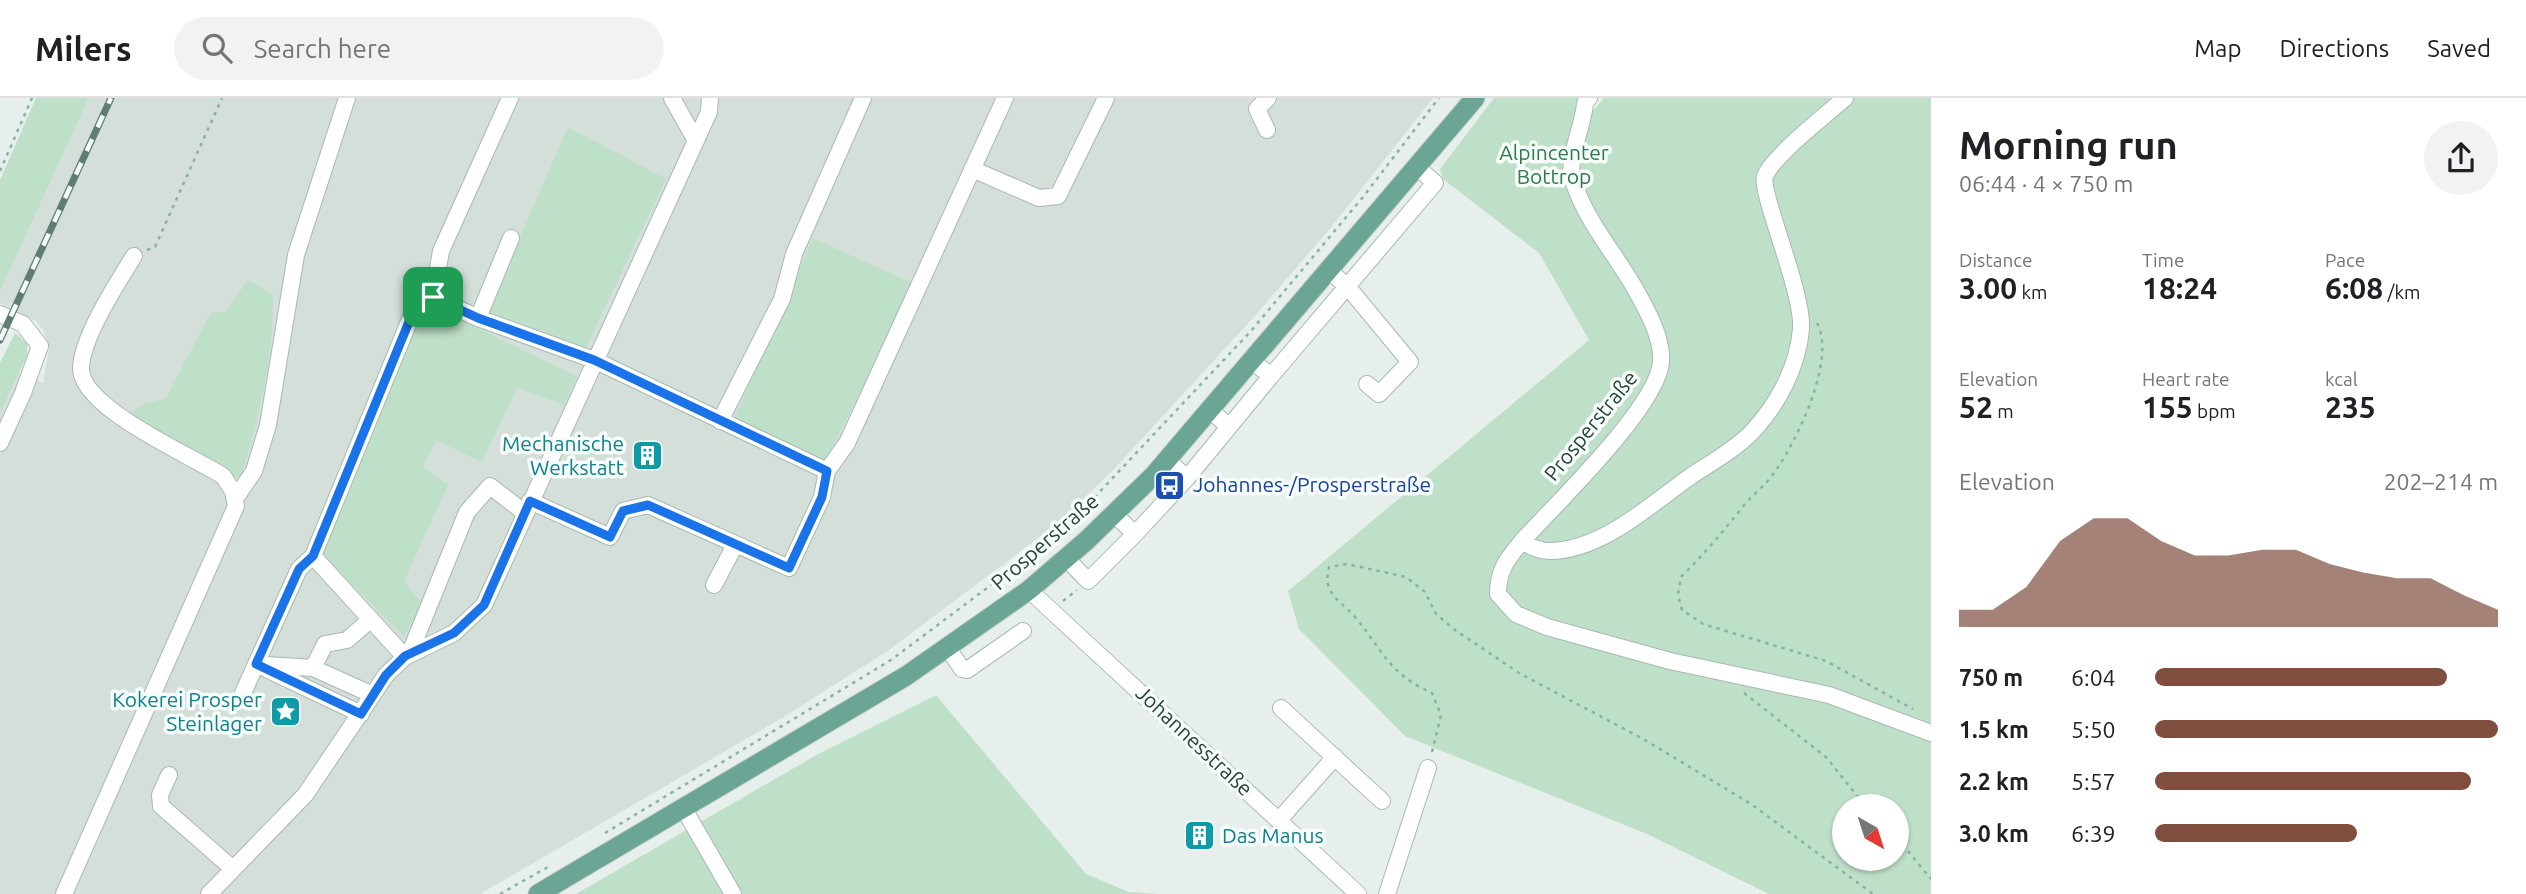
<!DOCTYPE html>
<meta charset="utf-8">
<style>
:root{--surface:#fff;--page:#f2f2f2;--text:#202124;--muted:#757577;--line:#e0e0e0;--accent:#7f4e3f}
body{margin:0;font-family:Ubuntu,sans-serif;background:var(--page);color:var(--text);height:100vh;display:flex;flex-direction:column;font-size:26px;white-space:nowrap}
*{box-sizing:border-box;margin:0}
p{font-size:23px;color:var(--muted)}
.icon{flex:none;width:38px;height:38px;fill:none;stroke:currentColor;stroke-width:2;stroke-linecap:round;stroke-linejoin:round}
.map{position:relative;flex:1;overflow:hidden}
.drawer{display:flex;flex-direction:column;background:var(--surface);width:595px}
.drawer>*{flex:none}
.needle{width:46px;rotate:141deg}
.controls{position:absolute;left:1832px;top:696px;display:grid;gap:14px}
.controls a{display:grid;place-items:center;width:77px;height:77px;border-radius:50%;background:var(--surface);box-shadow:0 2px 5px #0004;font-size:35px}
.pin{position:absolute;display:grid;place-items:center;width:60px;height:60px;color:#fff;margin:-30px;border-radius:14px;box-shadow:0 4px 10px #0006}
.round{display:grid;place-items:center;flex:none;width:74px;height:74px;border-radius:37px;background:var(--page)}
.headline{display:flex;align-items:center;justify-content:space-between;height:119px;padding:0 28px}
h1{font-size:38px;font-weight:700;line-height:52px}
.stats{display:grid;grid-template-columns:repeat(3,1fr);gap:10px;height:119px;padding:7px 28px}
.stats div{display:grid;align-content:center}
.stats b{font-size:30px;font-weight:700}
.stats small{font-size:19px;font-weight:400}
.stats p{font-size:19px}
.chart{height:196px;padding:14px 28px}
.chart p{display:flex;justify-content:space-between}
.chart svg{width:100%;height:126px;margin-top:7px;fill:var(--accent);opacity:.7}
ul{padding:0 28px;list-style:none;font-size:23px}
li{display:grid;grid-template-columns:112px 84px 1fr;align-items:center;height:52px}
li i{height:18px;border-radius:9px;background:var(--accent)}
header{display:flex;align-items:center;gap:42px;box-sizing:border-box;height:98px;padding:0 35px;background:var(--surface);border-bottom:2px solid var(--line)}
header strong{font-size:33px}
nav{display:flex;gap:38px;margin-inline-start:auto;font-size:24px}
.search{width:490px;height:63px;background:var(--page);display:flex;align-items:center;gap:18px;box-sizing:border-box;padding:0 24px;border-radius:38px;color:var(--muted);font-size:26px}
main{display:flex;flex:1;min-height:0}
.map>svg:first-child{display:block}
.built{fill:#d4dfda}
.green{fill:#bfe0c8;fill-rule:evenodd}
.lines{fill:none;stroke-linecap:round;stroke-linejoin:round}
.minor-casing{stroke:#a8b8b2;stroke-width:18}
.major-casing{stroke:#c2cac8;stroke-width:21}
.path{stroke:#86b3a5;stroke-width:2.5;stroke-dasharray:3.5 5;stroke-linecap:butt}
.minor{stroke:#fff;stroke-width:16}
.major{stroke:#6aa596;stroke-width:19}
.rail-casing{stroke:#5f7d75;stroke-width:7}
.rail{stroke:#f7fbf9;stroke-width:4.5;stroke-dasharray:13;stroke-linecap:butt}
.route-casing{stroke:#fff;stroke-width:14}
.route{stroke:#1a73e8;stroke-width:9}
.labels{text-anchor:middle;stroke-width:7;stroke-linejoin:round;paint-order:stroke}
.park-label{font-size:21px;fill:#2d7a4b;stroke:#f7fbf9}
.street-label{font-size:21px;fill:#24423a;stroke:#f7fbf9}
.culture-label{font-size:21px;fill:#0d838f;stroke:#f7fbf9;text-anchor:end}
.transit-label{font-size:21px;fill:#164399;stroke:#f7fbf9;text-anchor:start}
</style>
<header>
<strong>Milers</strong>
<div class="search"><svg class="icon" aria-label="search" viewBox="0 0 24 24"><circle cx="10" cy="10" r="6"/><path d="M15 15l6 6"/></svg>Search here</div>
<nav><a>Map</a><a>Directions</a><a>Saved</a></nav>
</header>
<main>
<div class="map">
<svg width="1931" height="796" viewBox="0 0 1931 796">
<rect width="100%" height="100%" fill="#e6efeb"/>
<path class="built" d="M89,0h1344l-100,127 -80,93 -138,150 -53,52 -173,130 -107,68 -302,176h-480v-480l20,-42 23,11 6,-35 -6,-18 -7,-9 -36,-18v-11z"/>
<path class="green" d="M36,0h53l-89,194v-112z
M1494,0h85l15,12 10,-12h327v796h-162l-122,-60 -242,-98 -106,-107 -11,-38 301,-251 -50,-87 -96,-74 -3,-10zM1844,709h53v52h-53z
M568,29l98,52 -84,177 -96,-42z
M813,140l101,46 -90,180 -92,-40z
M248,182l25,14c1,64 -14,124 -33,185l-111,-65 15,-10 22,-6 45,-86h14z
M444,214l133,64 -13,29 -47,-17 -35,74 -46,-22 -13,27 25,18 -44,96 18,22 -18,33 -85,-84 96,-229z
M15,235l12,10v13l-27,58v-51z
M936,597l150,179 43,18 30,2h-583l244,-141z"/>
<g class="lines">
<defs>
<path id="minor" d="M672,0l24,43
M1845,0c-19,17 -71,57 -80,78 -6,15 39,117 36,153 -3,38 -24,77 -50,104 -17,17 -40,30 -60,43 -40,28 -87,73 -139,75 -11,1 -20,-4 -30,-10 -15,18 -24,29 -24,53l18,20 31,13 123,34 159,34 102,38
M1267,32l-10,-21 11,-11
M972,71l67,29 19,-2 48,-98
M1329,173l18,15 63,76 -31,32 -12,-10
M433,199l8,-46 69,-153
M0,216l23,10 17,22 -17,47 -23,50
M478,220l33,-80
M1271,278l164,-193 -18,-16
M720,323l62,-122 12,-45 69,-156
M1229,329l42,-51 -19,-15
M827,373l20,-28 158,-345
M1187,380l42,-51 -19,-17
M235,401l19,-28 14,-46 28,-170 51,-157
M1135,436l52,-56 -20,-18
M1522,443c33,-36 136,-135 139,-179 2,-24 -15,-54 -27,-75 -20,-35 -52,-71 -62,-111 -4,-19 12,-53 13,-73l4,-5
M1066,460l22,23 47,-47 -21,-20
M714,487l21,-40
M1029,492l329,304
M371,521l-24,21 -22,4 -12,24 60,27
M947,549l15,22 5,1 56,-39
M409,557l58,-143 23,-26 35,27
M405,559l-92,-101 100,-244 20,-15 45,21 116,42 233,111 -5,26 -33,71 -141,-63 -25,6 -13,26 -80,-36
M256,566l105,50
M266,567l47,3
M243,595l56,-124 14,-13
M1281,610l101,93
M169,677l-9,20 1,11 71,62
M684,711l49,85
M1279,722l56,-63
M64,796l172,-388 -3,-15 -10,-15c-31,-20 -143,-68 -142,-108 1,-31 37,-86 53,-112
M209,796l96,-99 81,-120 19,-18 49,-24 30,-28 225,-493 1,-14
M1387,796l41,-126"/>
<path id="major" d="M538,796l368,-218 123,-86 57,-49 68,-66 321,-377"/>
</defs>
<use href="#minor" class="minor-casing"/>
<use href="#major" class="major-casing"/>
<path class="path" d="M0,73l32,-73
M147,152l8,-3 67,-149
M1817,225c20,36 -21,120 -43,150 -9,13 -23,23 -33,36 -19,24 -38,46 -60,68l-3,18 4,15 21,14 123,37 87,48
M1063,503l14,-11
M1744,595l82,64 40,50
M1432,654l9,-37 -9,-22c-44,-20 -48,-41 -77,-76 -9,-11 -20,-16 -26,-29 -3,-7 -1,-14 0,-21l18,-3 59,13 19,15 11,22 19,16 64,43 126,67 106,64 122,90
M605,735l286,-173 120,-90 80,-69 160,-170 112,-134 76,-99
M1897,740l34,41
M500,796l48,-27"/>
<use href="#minor" class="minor"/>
<use href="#major" class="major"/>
<defs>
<path id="rail" d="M0,242l111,-242"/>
</defs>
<use href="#rail" class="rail-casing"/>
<use href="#rail" class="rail"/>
</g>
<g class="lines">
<defs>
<path id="route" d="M433,199l45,21 116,42 233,111 -5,26 -33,71 -141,-63 -25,6 -13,26 -80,-36 -46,104 -30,28 -49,23 -19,19 -25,39 -105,-50 43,-95 14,-13 100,-244z"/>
</defs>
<use href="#route" class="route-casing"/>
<use href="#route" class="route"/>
</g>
<defs>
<symbol id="building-square" viewBox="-11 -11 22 22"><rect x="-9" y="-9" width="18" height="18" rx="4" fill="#0f9aa8" stroke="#f7fbf9"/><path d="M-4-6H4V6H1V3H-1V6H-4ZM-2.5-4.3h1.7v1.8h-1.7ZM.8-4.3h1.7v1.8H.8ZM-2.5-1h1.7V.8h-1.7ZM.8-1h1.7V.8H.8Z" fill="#fff"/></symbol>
<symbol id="bus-square" viewBox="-11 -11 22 22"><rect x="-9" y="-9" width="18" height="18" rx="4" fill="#1a4fb4" stroke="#f7fbf9"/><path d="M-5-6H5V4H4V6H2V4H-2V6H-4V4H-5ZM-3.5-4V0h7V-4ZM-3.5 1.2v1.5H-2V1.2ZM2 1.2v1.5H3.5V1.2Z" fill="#fff"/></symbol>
<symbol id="sight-square" viewBox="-11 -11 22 22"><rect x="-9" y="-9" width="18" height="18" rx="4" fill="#0f9aa8" stroke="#f7fbf9"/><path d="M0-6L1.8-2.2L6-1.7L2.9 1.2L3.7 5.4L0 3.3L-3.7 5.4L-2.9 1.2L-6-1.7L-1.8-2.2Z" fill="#fff"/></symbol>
</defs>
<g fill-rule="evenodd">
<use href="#building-square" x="630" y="340" width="35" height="35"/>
<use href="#bus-square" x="1152" y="370" width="35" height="35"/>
<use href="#sight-square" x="268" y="596" width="35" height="35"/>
<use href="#building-square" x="1182" y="720" width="35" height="35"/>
</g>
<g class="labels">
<g class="park-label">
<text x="1554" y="62">Alpincenter<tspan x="1554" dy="24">Bottrop</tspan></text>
</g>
<g class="street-label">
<text transform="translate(1591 328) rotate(-51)" y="7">Prosperstraße</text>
<text transform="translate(1045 444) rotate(-41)" y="7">Prosperstraße</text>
<text transform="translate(1194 643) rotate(43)" y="7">Johannesstraße</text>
</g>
<g class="culture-label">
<text x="624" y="353">Mechanische<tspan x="624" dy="24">Werkstatt</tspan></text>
<text x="262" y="609">Kokerei Prosper<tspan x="262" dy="24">Steinlager</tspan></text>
<text x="1222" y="745" text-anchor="start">Das Manus</text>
</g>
<g class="transit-label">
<text x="1193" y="394">Johannes-/Prosperstraße</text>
</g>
</g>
</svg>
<div class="controls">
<a><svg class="needle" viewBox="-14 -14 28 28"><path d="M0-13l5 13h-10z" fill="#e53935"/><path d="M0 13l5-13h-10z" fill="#757577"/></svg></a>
</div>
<div class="pin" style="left:433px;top:199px;background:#1e9e55"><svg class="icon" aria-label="arrive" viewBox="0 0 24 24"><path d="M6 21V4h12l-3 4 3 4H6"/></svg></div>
</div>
<section class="drawer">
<div class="headline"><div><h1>Morning run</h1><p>06:44 · 4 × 750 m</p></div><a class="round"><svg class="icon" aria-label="share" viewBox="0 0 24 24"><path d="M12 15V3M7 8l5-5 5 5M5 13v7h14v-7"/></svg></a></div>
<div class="stats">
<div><p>Distance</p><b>3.00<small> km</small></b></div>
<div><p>Time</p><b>18:24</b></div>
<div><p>Pace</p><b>6:08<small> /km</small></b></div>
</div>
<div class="stats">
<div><p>Elevation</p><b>52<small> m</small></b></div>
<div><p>Heart rate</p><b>155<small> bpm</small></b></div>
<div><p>kcal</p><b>235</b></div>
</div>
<div class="chart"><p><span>Elevation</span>202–214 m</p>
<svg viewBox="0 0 160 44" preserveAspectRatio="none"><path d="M0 44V38L10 38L20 30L30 14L40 6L50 6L60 14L70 19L80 19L90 17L100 17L110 22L120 25L130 27L140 27L150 33L160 38V44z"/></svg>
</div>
<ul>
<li><b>750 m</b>6:04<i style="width:85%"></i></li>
<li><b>1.5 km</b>5:50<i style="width:100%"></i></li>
<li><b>2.2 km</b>5:57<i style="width:92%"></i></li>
<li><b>3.0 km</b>6:39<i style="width:59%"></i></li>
</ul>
</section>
</main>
